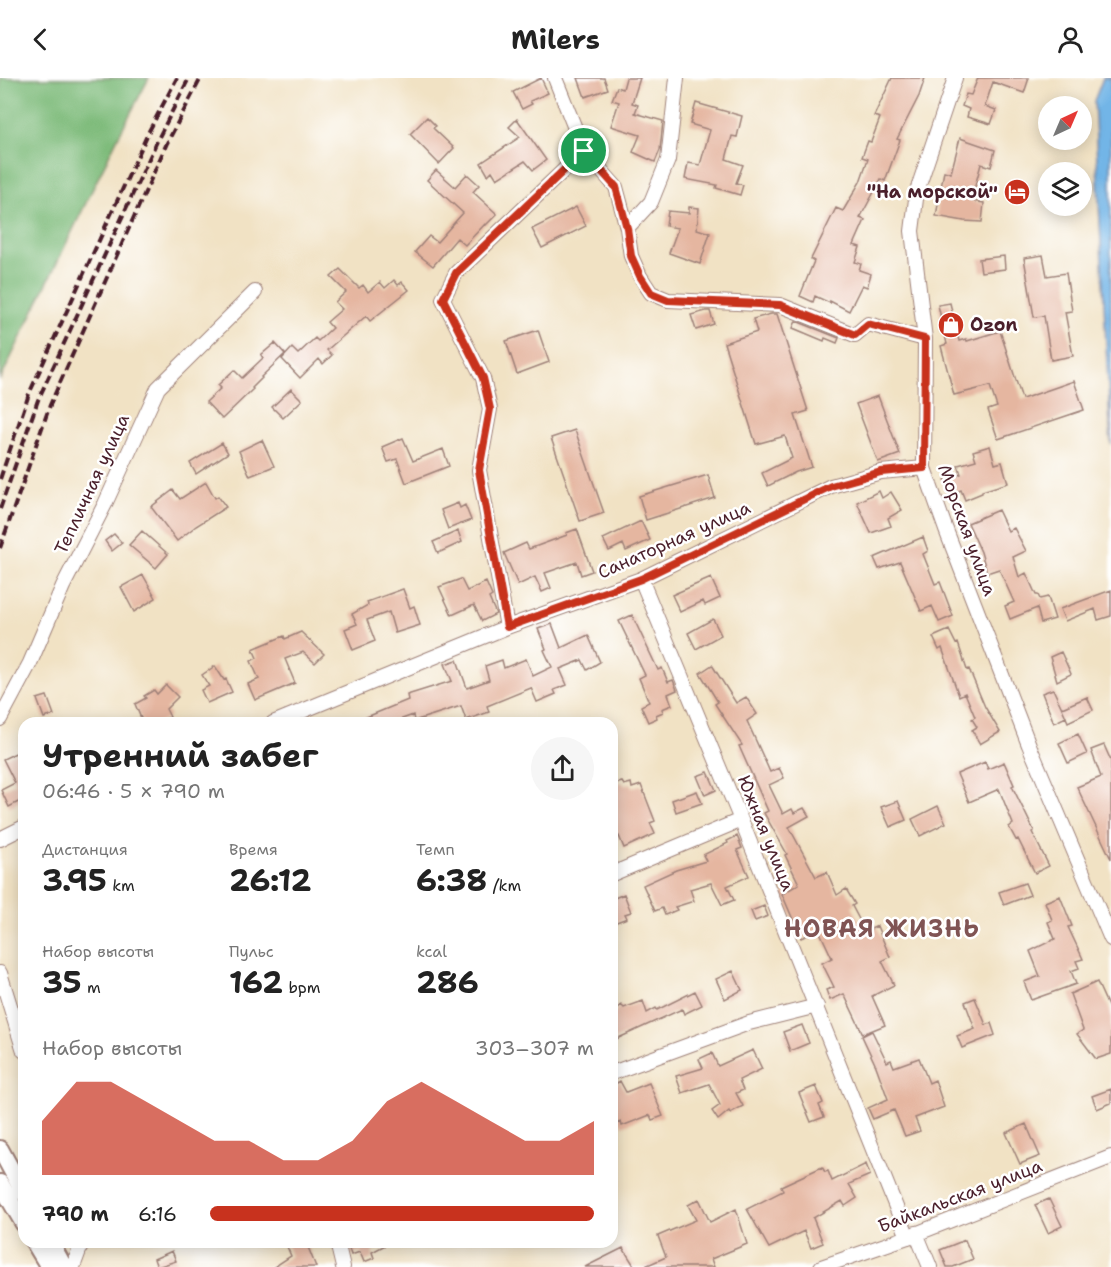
<!DOCTYPE html>
<html lang="ru">
<meta charset="utf-8">
<style>
:root{--surface:#fff;--page:#f6f6f6;--text:#222;--muted:#767676;--accent:#c8321e}
body{margin:0;font-family:"Shantell Sans",sans-serif;background:var(--page);color:var(--text);height:100vh;display:flex;flex-direction:column;font-size:22px;white-space:nowrap}
*{box-sizing:border-box;margin:0}
p{font-size:20px;color:var(--muted)}
.icon{flex:none;width:33px;height:33px;fill:none;stroke:currentColor;stroke-width:2;stroke-linecap:round;stroke-linejoin:round}
.map{position:relative;flex:1;overflow:hidden}
.panel{position:absolute;left:18px;top:639px;width:600px;height:531px;display:flex;flex-direction:column;background:var(--surface);border-radius:18px;box-shadow:0 3px 15px #0003}
.panel>*{flex:none}
.needle{width:39px;rotate:44deg}
.tools{position:absolute;left:1038px;top:18px;display:grid;gap:12px}
.tools a{display:grid;place-items:center;width:54px;height:54px;border-radius:50%;background:var(--surface);box-shadow:0 3px 15px #0003;font-size:30px}
.pin{position:absolute;display:grid;place-items:center;width:51px;height:51px;color:#fff;margin:-26px;border:3px solid #fff;border-radius:50%;box-shadow:0 2px 6px #0007}
.round{display:grid;place-items:center;flex:none;width:63px;height:63px;border-radius:32px;background:var(--page)}
.head{display:flex;align-items:center;justify-content:space-between;height:102px;padding:0 24px}
h1{font-size:33px;font-weight:700;line-height:45px}
.figures{display:grid;grid-template-columns:repeat(3,1fr);gap:9px;height:102px;padding:6px 24px}
.figures div{display:grid;align-content:center}
.figures b{font-size:30px;font-weight:700}
.figures small{font-size:16px;font-weight:400}
.figures p{font-size:16px}
.chart{height:168px;padding:12px 24px}
.chart p{display:flex;justify-content:space-between}
.chart svg{width:100%;height:108px;margin-top:6px;fill:var(--accent);opacity:.7}
ul{padding:0 24px;list-style:none;font-size:20px}
li{display:grid;grid-template-columns:96px 72px 1fr;align-items:center;height:45px}
li i{height:15px;border-radius:8px;background:var(--accent)}
header{display:flex;justify-content:space-between;align-items:center;height:78px;padding:0 24px;background:var(--surface);font-size:27px;font-weight:700}
.map>svg:first-child{display:block}
.forest{fill:#7ebb7a;stroke:#646d52;stroke-width:1.5}
.water{fill:#72b5e7;stroke:#5e6a89;stroke-width:1.5}
.building{fill:#e5b6a0}
.lines{fill:none;stroke-linecap:round;stroke-linejoin:round}
.minor-casing{stroke:#9e8078;stroke-width:16}
.major-casing{stroke:#9e8078;stroke-width:20}
.minor{stroke:#fff;stroke-width:14}
.major{stroke:#fff;stroke-width:16}
.rail{stroke:#4a1f2b;stroke-width:4;stroke-dasharray:9 4.5;stroke-linecap:butt}
.route-casing{stroke:#fff;stroke-width:12}
.route{stroke:#c8321e;stroke-width:8}
.labels{text-anchor:middle;stroke-width:5;stroke-linejoin:round;paint-order:stroke}
.poi-label{font-size:18px;font-weight:bold;fill:#4a1f2b;stroke:#fff;text-anchor:end}
.street-label{font-size:18px;fill:#4a1f2b;stroke:#fff}
.district-label{font-size:24px;font-weight:bold;letter-spacing:1.5px;fill:#805454;stroke:#fff}
</style>
<header><svg class="icon" aria-label="back" viewBox="0 0 24 24"><path d="M15 5l-7 7 7 7"/></svg>Milers<svg class="icon" aria-label="person" viewBox="0 0 24 24"><circle cx="12" cy="8" r="4"/><path d="M4 21q1-7 8-7t8 7"/></svg></header>
<div class="map">
<svg width="1111" height="1189" viewBox="0 0 1111 1189">
<rect width="100%" height="100%" fill="#fff"/>
<filter id="ink" filterUnits="userSpaceOnUse"><feTurbulence type="fractalNoise" baseFrequency=".0167" numOctaves="2"/><feDisplacementMap in="SourceGraphic" scale="12" xChannelSelector="R" yChannelSelector="G"/><feConvolveMatrix kernelMatrix="1 2 1 2 8 2 1 2 1" color-interpolation-filters="sRGB"/></filter>
<filter id="wash" filterUnits="userSpaceOnUse"><feTurbulence type="fractalNoise" baseFrequency=".008" numOctaves="4" result="noise"/><feDisplacementMap in="SourceGraphic" scale="24" xChannelSelector="R" yChannelSelector="G"/><feGaussianBlur stdDeviation="1.35" result="paint"/><feColorMatrix in="noise" values="0 0 0 0 0 0 0 0 0 0 0 0 0 0 0 0 0 1.4 0 .05"/><feComposite in="paint" operator="in"/></filter>
<g filter="url(#wash)">
<rect width="100%" height="100%" fill="#f1e2c4"/>
<path class="forest" d="M0,0h149l-31,59 -118,243z"/>
<path class="water" d="M1103,0h8v367l-17,-344z"/>
<g id="blocks">
<path class="building" d="M541,0l7,15 -18,8 2,3 -10,5 -9,-17z
M578,0h26l4,11 -23,8z
M626,0h14l-8,25 6,2 -3,8 28,8 -3,29 -5,12 -22,-10 7,-17 -29,-9 8,-24 -7,-2 5,-13 6,2z
M892,0h33l-6,18 -22,43 3,1 -15,41 -4,-2 -21,39 5,2 -11,25 6,2 -5,15 6,2 -2,6 12,4 -4,13 -5,-2 -13,26 -19,-10v2l-15,-7 -2,6 -13,-6 14,-35 -3,-2 25,-51 7,3 17,-29 8,-23 -6,-2 6,-16 3,1 9,-24 -6,-2z
M978,0h51l-5,15 -31,-11 -8,24 11,4 -5,14 -24,-7 2,-8 -7,-3 4,-12 5,1z
M696,25l46,13 -5,21 -5,-1 -6,23 17,6 -7,18 7,2 -3,10 -24,-7 1,-3 -32,-6 3,-16 12,2 10,-35 -20,-6z
M427,39l9,9 -3,2 21,20 -15,16 -29,-30z
M517,41l29,41 -13,10 -8,-9 -28,18 -5,-8 -4,4 -7,-12 39,-26 -11,-10z
M960,60l35,12 -4,17 -10,-3 -10,37 13,2 -2,19 -18,-1 -28,-5 8,-45 7,2z
M436,92l19,17 12,-13 12,11 -6,7 24,22 -11,11 -1,-1 -20,21 -8,-7 -24,28 -18,-14 14,-16 8,6 26,-29 -36,-33z
M576,129l10,19 -44,22 -10,-19z
M689,129l10,1 -2,21 13,4 -10,31 -31,-11 9,-25 -12,-2 2,-15 21,2z
M1043,177l4,21 19,-3 6,38 -7,1 8,44 -22,4 -7,-44 -10,1 -10,-59z
M1004,178l1,13 -24,3 -2,-13z
M340,191l19,19 4,-3 5,7 12,-10 5,6 9,-8 4,5 4,-3 7,8 -39,31 -4,-5 -39,34 5,5 -9,9 -4,-5 -19,19 -18,-19 10,-11 6,6 17,-16 3,3 14,-13 -5,-6 15,-13 -7,-7 11,-10 -15,-15z
M950,225l9,38 7,-2 1,2 33,-10 22,68 52,-18 10,29 -86,29 -10,-29 9,-3 -7,-21 -36,9 -13,-49 6,-2 -9,-39z
M706,233h4l4,13 -18,6 -5,-15z
M771,236h6l31,97 -13,4 17,52 -16,5 -28,14 -6,-13 30,-15 -7,-22 -29,8 -32,-101 33,-11 -4,-13z
M796,243l43,17 -2,5 -12,-5 -1,3 -31,-13z
M538,252l11,32 -32,12 -11,-33z
M275,265l10,11 -24,23 1,1 -10,10 1,1 -31,30 -16,-17 15,-14 -3,-3 16,-15 8,8 21,-20 -2,-3z
M291,311l11,11 -19,18 -11,-11z
M878,318l22,58 -22,8 -22,-58z
M575,352l29,83 -24,8 -29,-83z
M403,360l10,23 30,-12 6,17 -43,17 -9,-24 -9,3 -6,-15z
M262,362l12,26 -24,10 -11,-25z
M222,365l6,10 -32,21 -6,-11z
M990,368l5,18 7,-2 6,21 -26,8v2l-17,7 -4,-10 -10,4 -6,-14 16,-6 -3,-9 18,-5 -3,-9z
M708,397l7,23 -69,22 -7,-24z
M206,404l9,16 3,-2 8,11 -30,19 -19,15 -26,-34 22,-17 7,9z
M879,413l3,7 9,-6 11,18 -14,8 3,8 -20,7 -14,-31z
M458,425l2,5 5,-3 6,15 -23,9 -7,-19z
M998,432l10,21 6,-3 12,23 -13,6 6,20 7,-4 10,22h2l2,4 8,-2 7,22 -14,4 -4,-15 -27,11 -5,-13 9,-4 -15,-33 -12,4 -6,-21 -13,-29z
M641,443l9,19 -24,11 -3,-7 -14,7 -6,-12z
M577,451l15,42 -11,4 -4,-13 -32,11 6,15 -9,4 -7,-15 -17,8 -14,-32 22,-10 3,6 38,-14 -1,-2z
M142,453l26,23 -12,14 -27,-23z
M458,453l4,11 -24,11 -5,-11z
M114,456l8,9 -10,8 -7,-10z
M923,459l5,14 -5,3 12,30 5,-2 13,34 -14,6 -7,-16 -11,5 -21,-49 -21,7 -5,-11z
M143,497l13,23 -22,14 -13,-25z
M711,500l9,20 -15,7 -2,-4 -23,11 -8,-17z
M461,501l6,12 19,-9 6,14 -3,2 7,16 -14,7 -8,-16 -22,10 -13,-28z
M403,511l7,19 4,-2 6,19 -25,8 -6,-21 -22,8 8,21 -22,9 -8,-21 12,-5 -5,-10 16,-9 -1,-3z
M1111,512v26l-13,4 -3,-11 -30,12 -5,-12z
M632,537l26,55 4,-2 6,14 5,-2 4,10 -9,4 4,11 -10,4 1,3 -7,3 1,3 -9,4 -7,-16 8,-4 -10,-24 6,-3 -26,-54z
M713,541l8,16 -25,14 -8,-16z
M552,546l9,24 27,-13 12,27 -13,8 -5,-10 -22,9 7,16 -13,5 2,4 -19,8 -6,-14 -44,18 2,6 -23,8 -5,-14 -47,15 -1,-6 -22,8h-39l56,-23 -1,-5 45,-14 -7,-17 12,-4 10,28 22,-8 -4,-14 17,-6 2,8 22,-9 7,17 19,-9 -8,-17 2,-1 -8,-20z
M949,552l7,14 2,-1 9,27 2,-1 16,38 15,25 -20,12 -8,-14 5,-3 -5,-8 3,-2 -10,-24 -6,3 -17,-48 -3,2 -6,-13z
M301,554l23,22 -9,9 -12,-11 -18,7 10,24 -40,17 -7,-16 11,-5 -8,-18 6,-3 -4,-9 31,-13 1,3z
M1061,574l10,22 -14,7 -7,-24z
M712,587l24,38 10,-6 11,17 -10,7 23,51 9,-4 5,10 -15,7 14,29 9,-5 2,4 10,-5 5,8 -20,11 27,50 11,-5 10,23 9,-6 9,15 -3,2 9,17 6,-3 4,9 6,-3 13,31 -8,4 12,24 -22,11 13,29 -22,9 -19,-40 -14,6 -4,-10 8,-3 -12,-24 10,-5 -13,-28 -18,8 -19,-44 17,-10 -14,-29 2,-1 -23,-41 4,-2 -29,-65 3,-1 -27,-41 3,-2 -18,-29z
M215,588l9,14 2,-1 6,13 -25,11 -6,-13 8,-4 -7,-11z
M166,607l12,12 -12,12 4,8 -14,6h-13l-8,-19 11,-6 -2,-2 10,-6 3,4z
M1053,611l13,28 -12,6 -12,-30z
M47,618l7,19 -10,3 -7,-19z
M1087,619l6,13 -25,12 -6,-14z
M1078,656l9,20 -19,9 -9,-20z
M1104,667l7,16v98l-34,-72 24,-10 -10,-27z
M24,671v55l-2,-4 -13,7 -8,-17 14,-7 -12,-24z
M985,684l3,7 16,-7 10,23 -2,1 22,45 -2,1 17,34 -14,7 -17,-34 -2,1 -7,-13 4,-3 -14,-35 -30,13 -12,-28z
M708,694l8,18 -11,5 -8,-19z
M622,704l2,3 7,-2 1,5 9,-3 14,36 -5,2 5,11 -31,14 -5,-12 -7,3v-54z
M697,713l5,12 -26,9 -4,-12z
M898,723l8,19 -16,7 -9,-20z
M938,728l8,17 -26,13 -8,-17z
M737,758l5,12 -5,2 12,26 -22,10 7,14 -12,5 -11,-22 -21,6 4,12 -19,6 2,3 -12,5 -3,-7 -7,3 -12,-26 33,-15 30,-9 -3,-6 25,-12 -1,-2z
M1025,805l5,12 -26,10 -5,-13z
M624,816l7,18 -6,2 2,4 -13,5 -2,-7v-17z
M1060,818l12,30 -4,1 15,32 -7,2 3,7 -8,3 5,13 -45,16 -7,-18 16,-6 -10,-25 25,-12 -7,-17 4,-2 -7,-18z
M764,828l4,10 -13,5 -4,-10z
M733,893l9,19 -17,9 -9,-20z
M1097,904l14,31v41l-15,5 -19,-25 6,-4 -13,-36z
M695,913l7,14 -18,9 -2,-5 -70,32v-26l9,-10 3,3 19,-7 4,12 9,-5 1,2z
M975,920l11,27 5,-2 4,12 -33,13 -5,-12 18,-7 -10,-27z
M802,947l7,18 -19,8 -7,-19z
M872,953l15,31 4,-2 3,7 25,-9 10,25 6,-3 9,27 -29,11 5,13 -15,5 -11,-26 -21,9 -5,-11 20,-9 -12,-33 -14,-30z
M753,972l9,19 -23,11 4,10 -7,3 7,13 -13,7 -1,-2 -11,9 -6,-9 8,-6 -11,-21 -27,9 -6,-17 27,-8 -4,-9 13,-6 6,13z
M620,1003l6,11 23,-9 14,33 -11,4 -2,-5 -28,11 -1,-4 -9,3v-39z
M816,1008l7,17 -4,2 5,12 -13,5 -12,-29z
M1111,1011v14l-14,6 -5,-13z
M1026,1046l14,32 -20,8 -14,-31z
M866,1086l4,11 -21,9 8,14 -12,8 -3,-5 -29,17 10,25 -12,5 -7,-17 -35,17 -22,-39 36,-18 -2,-5 41,-19 3,5 3,-1 4,10z
M699,1121l11,23 26,-13 11,35 -36,15 3,8h-71l23,-10 -8,-21 38,-16 -8,-15z
M1049,1121l13,27 -14,7 -13,-28z
M965,1162l8,19 -20,8h-6l-7,-17z
M285,1164h21l10,25h-42l17,-11z
M347,1164h44l-19,10 2,6 -10,4 -4,-10 -9,3z
M623,1170l12,19h-50z
M172,1173l4,10 -19,6 -3,-8z"/>
</g>
</g>
<g filter="url(#ink)">
<use href="#blocks" fill-opacity="0" stroke="#9e8078" stroke-width="1.5"/>
<g class="lines">
<defs>
<path id="minor" d="M555,0l29,73 32,36 11,41 4,28 9,20 11,17 17,7 112,5 75,30 13,-11 57,15
M955,0l-38,113 -5,40 13,108 -1,129 22,62 83,215 82,194
M627,150l24,-26 17,-42 9,-82
M641,501l100,241 167,417
M507,549l-28,-157 11,-61 -7,-31 -40,-79 13,-26 128,-122
M0,641l30,-56 33,-77 42,-82 53,-116 97,-96
M273,645l234,-96 134,-48 190,-93 50,-14 43,-4
M0,761l24,-12
M612,796l129,-54
M0,895l24,78
M612,995l137,-50 68,-17
M916,1155l14,34
M337,1164l6,25
M73,1189l7,-19 -2,-6
M821,1189l87,-30 203,-80"/>
<path id="major" d="M0,1071l24,44
M0,1105l24,41
M34,1164l15,25
M50,1164l14,25"/>
</defs>
<use href="#minor" class="minor-casing"/>
<use href="#major" class="major-casing"/>
<use href="#minor" class="minor"/>
<use href="#major" class="major"/>
<path class="rail" d="M0,401l29,-85 120,-263 28,-53
M0,431l38,-109 120,-261 31,-61
M0,470l50,-143 117,-262 34,-65"/>
</g>
</g>
<g class="lines" filter="url(#ink)">
<defs>
<path id="route" d="M584,73l32,36 11,41 4,28 9,20 11,17 17,7 112,5 75,30 13,-11 57,15 -1,129 -43,4 -50,14 -190,93 -134,48 -28,-157 11,-61 -7,-31 -40,-79 13,-26z"/>
</defs>
<use href="#route" class="route-casing"/>
<use href="#route" class="route"/>
</g>
<defs>
<symbol id="hotel-disc" viewBox="-11 -11 22 22"><circle r="9.5" fill="#c8321e" stroke="#fff"/><path d="M-6-4.5h1.5V1H6V5H4.5V3h-9V5H-6ZM-4 0a1.8 1.8 0 1 1 3.6 0ZM.5 0V-2.5h3Q6-2.5 6 0Z" fill="#fff"/></symbol>
<symbol id="shop-disc" viewBox="-11 -11 22 22"><circle r="9.5" fill="#c8321e" stroke="#fff"/><path d="M-5-2.5h2.3a2.7 3.5 0 0 1 5.4 0H5L5.5 6h-11ZM-1.5-2.5h3a1.5 2.3 0 0 0-3 0Z" fill="#fff"/></symbol>
</defs>
<g fill-rule="evenodd">
<use href="#hotel-disc" x="1002" y="99" width="30" height="30"/>
<use href="#shop-disc" x="936" y="232" width="30" height="30"/>
</g>
<g class="labels">
<g class="poi-label">
<text x="998" y="120">"На морской"</text>
<text x="970" y="253" text-anchor="start">Ozon</text>
</g>
<g class="street-label">
<text transform="translate(92 406) rotate(-65)" y="6">Тепличная улица</text>
<text transform="translate(967 452) rotate(70)" y="6">Морская улица</text>
<text transform="translate(674 462) rotate(-24)" y="6">Санаторная улица</text>
<text transform="translate(766 755) rotate(68)" y="6">Южная улица</text>
<text transform="translate(960 1118) rotate(-21)" y="6">Байкальская улица</text>
</g>
<g class="district-label">
<text x="882" y="859">НОВАЯ ЖИЗНЬ</text>
</g>
</g>
</svg>
<div class="tools">
<a><svg class="needle" viewBox="-14 -14 28 28"><path d="M0-13l5 13h-10z" fill="#e53935"/><path d="M0 13l5-13h-10z" fill="#767676"/></svg></a>
<a><svg class="icon" aria-label="layers" viewBox="0 0 24 24"><path d="M12 4l9 5-9 5-9-5zM3 14l9 5 9-5"/></svg></a>
</div>
<div class="pin" style="left:584px;top:73px;background:#1e9e55"><svg class="icon" aria-label="arrive" viewBox="0 0 24 24"><path d="M6 21V4h12l-3 4 3 4H6"/></svg></div>
<section class="panel">
<div class="head"><div><h1>Утренний забег</h1><p>06:46 · 5 × 790 m</p></div><a class="round"><svg class="icon" aria-label="share" viewBox="0 0 24 24"><path d="M12 15V3M7 8l5-5 5 5M5 13v7h14v-7"/></svg></a></div>
<div class="figures">
<div><p>Дистанция</p><b>3.95<small> km</small></b></div>
<div><p>Время</p><b>26:12</b></div>
<div><p>Темп</p><b>6:38<small> /km</small></b></div>
</div>
<div class="figures">
<div><p>Набор высоты</p><b>35<small> m</small></b></div>
<div><p>Пульс</p><b>162<small> bpm</small></b></div>
<div><p>kcal</p><b>286</b></div>
</div>
<div class="chart"><p><span>Набор высоты</span>303–307 m</p>
<svg viewBox="0 0 160 44" preserveAspectRatio="none"><path d="M0 44V22L10 6L20 6L30 14L40 22L50 30L60 30L70 38L80 38L90 30L100 14L110 6L120 14L130 22L140 30L150 30L160 22V44z"/></svg>
</div>
<ul>
<li><b>790 m</b>6:16<i style="width:100%"></i></li>
</ul>
</section>
</div>
